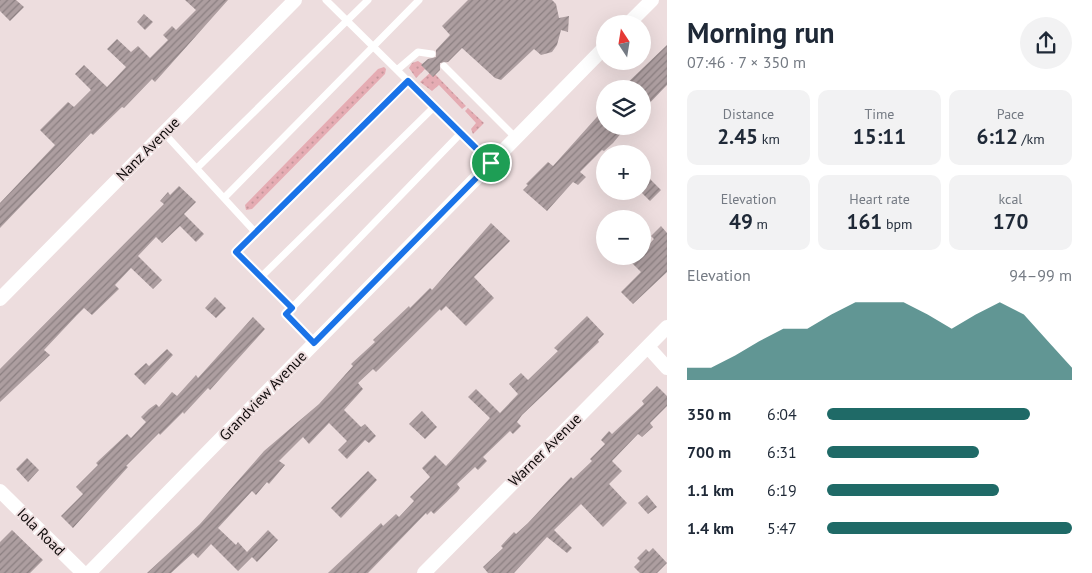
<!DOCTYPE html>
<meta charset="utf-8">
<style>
:root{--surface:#fff;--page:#f2f2f3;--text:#1f2937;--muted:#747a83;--accent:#1f6a67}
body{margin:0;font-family:"PT Sans",sans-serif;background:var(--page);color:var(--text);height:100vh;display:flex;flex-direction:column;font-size:19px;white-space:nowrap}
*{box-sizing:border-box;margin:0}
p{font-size:16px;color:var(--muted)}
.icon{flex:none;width:28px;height:28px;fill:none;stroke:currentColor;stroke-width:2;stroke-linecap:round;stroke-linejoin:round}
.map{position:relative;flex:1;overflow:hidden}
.panel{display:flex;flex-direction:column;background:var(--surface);width:425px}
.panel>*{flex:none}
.needle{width:32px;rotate:348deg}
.tools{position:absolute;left:596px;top:15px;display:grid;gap:10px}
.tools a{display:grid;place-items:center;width:55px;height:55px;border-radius:50%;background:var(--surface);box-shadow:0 5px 20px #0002;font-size:25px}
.pin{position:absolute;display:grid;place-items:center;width:42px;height:42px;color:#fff;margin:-21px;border:2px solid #fff;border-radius:50%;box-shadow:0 1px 5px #0007}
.round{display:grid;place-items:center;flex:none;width:52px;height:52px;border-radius:26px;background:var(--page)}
.headline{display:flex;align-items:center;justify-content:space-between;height:85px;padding:0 20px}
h1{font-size:28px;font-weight:700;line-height:38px}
.metrics{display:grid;grid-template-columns:repeat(3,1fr);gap:8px;height:85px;padding:5px 20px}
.metrics div{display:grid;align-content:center;border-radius:10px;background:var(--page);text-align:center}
.metrics b{font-size:21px;font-weight:700}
.metrics small{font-size:14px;font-weight:400}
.metrics p{font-size:14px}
.chart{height:140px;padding:10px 20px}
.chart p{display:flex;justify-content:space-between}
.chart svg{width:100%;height:90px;margin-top:5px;fill:var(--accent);opacity:.7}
ul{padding:0 20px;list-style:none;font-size:16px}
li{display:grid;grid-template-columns:80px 60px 1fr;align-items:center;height:38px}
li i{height:12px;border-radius:6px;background:var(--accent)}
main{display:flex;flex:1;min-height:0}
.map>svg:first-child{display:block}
.green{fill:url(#green-dots)}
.building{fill:url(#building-hatch)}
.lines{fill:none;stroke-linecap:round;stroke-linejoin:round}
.lane{stroke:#fff;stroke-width:7}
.street{stroke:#fff;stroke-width:14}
.route-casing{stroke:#fff;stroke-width:10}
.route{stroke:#1a73e8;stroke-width:6}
.labels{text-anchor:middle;stroke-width:4;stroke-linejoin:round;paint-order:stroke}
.street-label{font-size:15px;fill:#100b0b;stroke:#edddde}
</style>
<main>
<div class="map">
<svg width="667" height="573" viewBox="0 0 667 573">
<defs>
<pattern id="green-dots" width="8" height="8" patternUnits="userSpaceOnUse" patternTransform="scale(1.25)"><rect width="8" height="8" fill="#e5acb3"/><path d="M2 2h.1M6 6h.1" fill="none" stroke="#c39399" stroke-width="1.8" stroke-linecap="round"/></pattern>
<pattern id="building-hatch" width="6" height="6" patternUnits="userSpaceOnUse" patternTransform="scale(1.25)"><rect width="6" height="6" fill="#ad9ea0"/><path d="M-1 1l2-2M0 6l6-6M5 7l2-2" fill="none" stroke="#8b7f81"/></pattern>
</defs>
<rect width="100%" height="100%" fill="#edddde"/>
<path class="green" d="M418,61l9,6 -11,11 -7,-10 3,-5z
M384,67l2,2 -1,5 -133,135 -6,1 -1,-5 133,-136z
M432,71l34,35 -4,3 -23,-24 -7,6 -12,-9z
M468,108l16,15 -11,11 -2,-5 5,-6 -11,-12z"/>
<path class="building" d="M0,0h16l8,7 -14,14 -10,-10z
M185,0h43l-73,82 -3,-3 -28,29 -2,-1 -29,28 -2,-2 -91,95v-25l55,-58 -15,-15 28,-28 6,5 17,-17 -16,-16 9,-9 23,22 19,-20 -19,-18 10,-10 14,13 7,-6 12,12 18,-18 -5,-5 9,-9 4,4 20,-20z
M468,0h84l4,4 3,14 10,-2 -1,16 -7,-2 -4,15 -5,7 -11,3 -7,-6 -33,31 -6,-2 -33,-30 -14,14 -8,1v7l-7,7 -12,-12 7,-6 8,-2v-7l14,-15 -8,-9z
M144,14l9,8 -8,8 -8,-8z
M667,45v40l-25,26v-22h-21z
M605,108v18h22l-14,17 -9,8 -2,-1 -22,22 6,5 -8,8 -5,-3 -26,29 -24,-21 5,-5 -2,-1 22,-22 5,4z
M650,179l11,11 -11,11 -10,-10h2v-5z
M179,186l17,16 -12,12 20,20 -8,8 -16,-16 -18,17 -6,-6 -18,19 24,24 -9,9 -22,-21 -16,17 4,4 -27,26 -8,-7 -7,7 -33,35 6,5 -50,47v-33l164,-165 -4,-3 8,-9 2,3z
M491,223l19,18 -36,36 20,21 -28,28 -20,-20 -5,5 -1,-2 -64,63 -3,-3 -15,14 5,6 -19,21 17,17 4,-3 11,12 -7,7 -4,-3 -18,19 -9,-9 9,-9 -18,-18 -20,21 -6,-7 -24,24 6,4 -16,19 -2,-2 -11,13 -4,-4 -34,37 18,17 2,-3 9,10 21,-22 10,10 -21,22 -5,-5 -14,14 -27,-27 -13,14 -5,-5 -22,20h-24l53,-49 64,-73 55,-47 34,-38 -2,-2 24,-22 -2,-2 36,-34 1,2 20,-20 2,2z
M661,226l6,7v39l-34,32 -12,-12 20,-20 -10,-10 7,-6h4v-4l12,-13 -3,-3z
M215,297l11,11 -10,10 -11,-10z
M587,316l17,18 -6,6 1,2 -77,73 -5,7 4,4 -8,8 -3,-3 -27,26 4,4 -9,9 -3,-3 -18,17 3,4 -3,4 -23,22 -3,-3 -4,4 -1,-2 -58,60h-40l53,-50 2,3 13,-12 3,3 15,-16 -4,-4 20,-20 -8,-9 13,-13 11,11 44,-48 -22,-21 8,-8 24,24 18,-19 -9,-10 12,-11 7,7 30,-29 -4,-3z
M253,317l12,12 -55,61 -2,-2 -24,26 -1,-2 -23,23 -1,-2 -33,33 2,1 -55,61 -12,-12 22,-22 -7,-7 22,-22 -2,-2 31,-29 4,4 15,-16 -5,-5 8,-8 7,-5 3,3 13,-15 5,4 19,-21 2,3z
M167,349l6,6 -28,30 -11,-11 12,-11 3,3z
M657,386l10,10v10l-17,17 3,4 -11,10 -4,-3 -26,27 10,10 -13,13 18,19 -24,24 -22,-23 -27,26 18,18 -5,5 -20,-16 -33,36h-26l-5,-6 20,-19 -2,-2 13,-14 2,2 12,-11 43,-46 2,2 19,-18 -2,-2 15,-15 -4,-4 8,-9 3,3 32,-30 -2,-3z
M422,411l15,16 -12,12 -16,-15z
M27,458l12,12 -11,12 -12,-13z
M368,471l9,9 -36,38 -10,-10z
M647,495l10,12 -9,7 -10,-11z
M12,530l31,30 -13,13h-30v-31z
M653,548l14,15 -10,10h-17l-6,-6 6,-6 -3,-3 9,-9 3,3z"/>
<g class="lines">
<path class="lane" d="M326,0l165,163
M444,66l72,72
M397,70l21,-18 14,2
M164,133l91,99
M197,168l171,-168
M224,198l195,-198
M261,277l173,-170
M292,307l-56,-55 172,-171
M314,343l-28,-29 175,-181"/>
<path class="street" d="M628,24l24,-24
M0,299l295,-299
M648,347l19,21
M0,491l83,82
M89,573l516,-526
M424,573l243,-246"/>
</g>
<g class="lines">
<defs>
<path id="route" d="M408,81l83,82 -177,180 -28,-29 6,-6 -56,-56z"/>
</defs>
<use href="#route" class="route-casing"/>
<use href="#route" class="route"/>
</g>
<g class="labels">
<g class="street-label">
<text transform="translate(148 149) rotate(-45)" y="5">Nanz Avenue</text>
<text transform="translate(263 396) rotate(-46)" y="5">Grandview Avenue</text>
<text transform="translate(545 450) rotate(-45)" y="5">Warner Avenue</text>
<text transform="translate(41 532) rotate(45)" y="5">Iola Road</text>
</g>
</g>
</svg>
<div class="tools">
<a><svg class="needle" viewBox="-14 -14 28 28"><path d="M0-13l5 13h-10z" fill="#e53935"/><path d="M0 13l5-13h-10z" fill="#747a83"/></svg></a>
<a><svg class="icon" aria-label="layers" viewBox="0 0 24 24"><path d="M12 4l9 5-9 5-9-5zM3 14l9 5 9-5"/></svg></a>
<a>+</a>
<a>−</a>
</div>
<div class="pin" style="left:491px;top:163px;background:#1e9e55"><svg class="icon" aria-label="arrive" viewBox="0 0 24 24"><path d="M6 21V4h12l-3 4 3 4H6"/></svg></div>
</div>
<section class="panel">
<div class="headline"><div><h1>Morning run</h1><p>07:46 · 7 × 350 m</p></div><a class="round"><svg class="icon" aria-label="share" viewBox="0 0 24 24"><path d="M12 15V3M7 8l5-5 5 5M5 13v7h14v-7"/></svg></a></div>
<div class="metrics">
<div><p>Distance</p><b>2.45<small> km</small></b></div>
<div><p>Time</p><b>15:11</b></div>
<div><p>Pace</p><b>6:12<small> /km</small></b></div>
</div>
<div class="metrics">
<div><p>Elevation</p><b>49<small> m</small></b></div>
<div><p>Heart rate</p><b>161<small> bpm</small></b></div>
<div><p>kcal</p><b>170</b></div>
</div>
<div class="chart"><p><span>Elevation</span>94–99 m</p>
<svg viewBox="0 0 160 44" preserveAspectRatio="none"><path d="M0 44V38L10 38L20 32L30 25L40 19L50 19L60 12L70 6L80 6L90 6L100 12L110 19L120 12L130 6L140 12L150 25L160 38V44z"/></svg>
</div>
<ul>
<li><b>350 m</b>6:04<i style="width:83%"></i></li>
<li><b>700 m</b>6:31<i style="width:62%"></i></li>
<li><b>1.1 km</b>6:19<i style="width:70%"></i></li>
<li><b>1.4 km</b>5:47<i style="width:100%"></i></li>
</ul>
</section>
</main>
